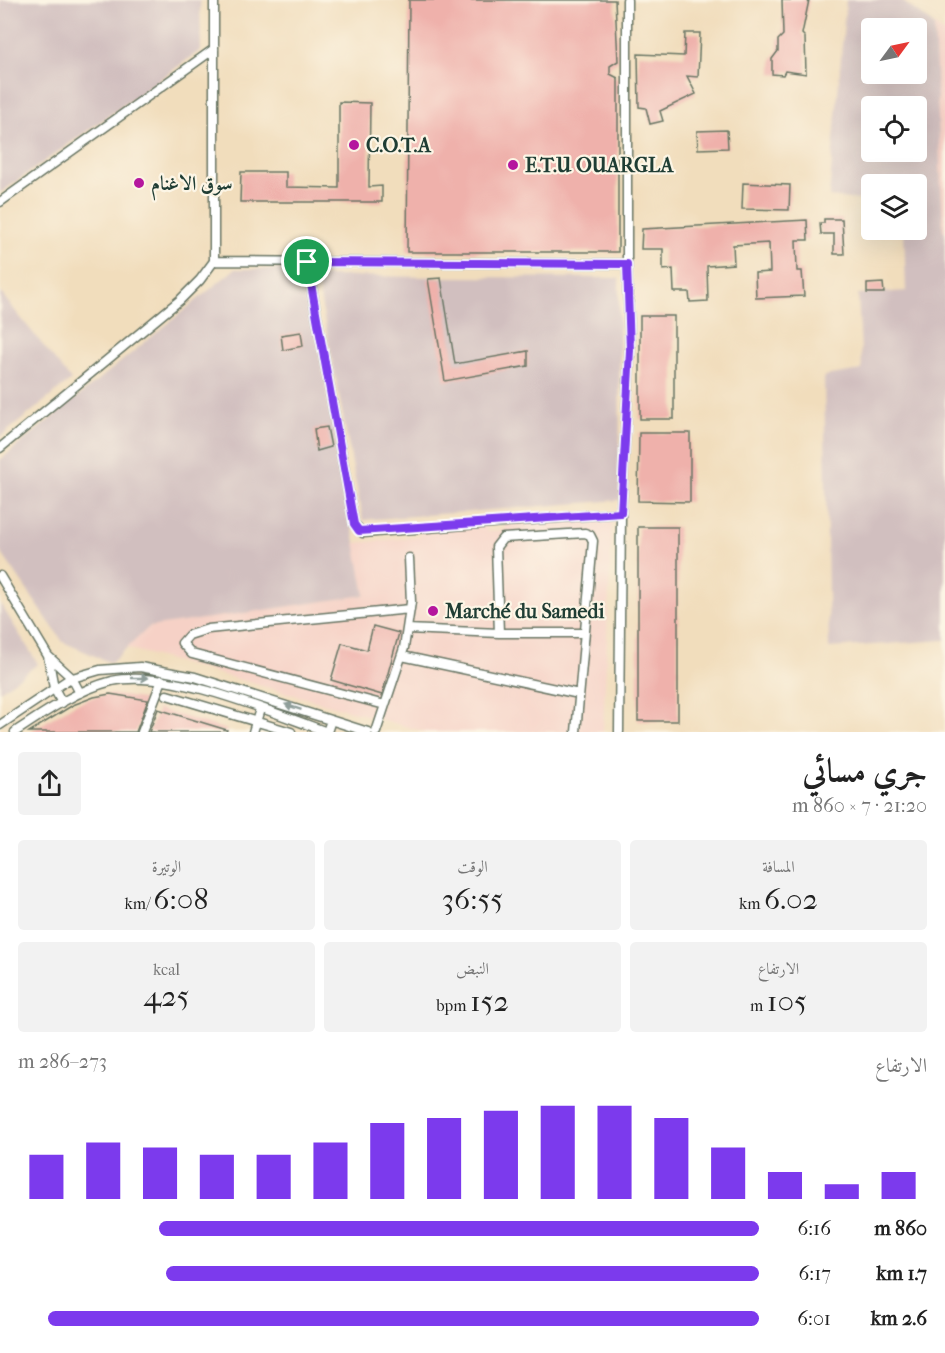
<!DOCTYPE html>
<html lang="ar">
<meta charset="utf-8">
<style>
:root{--surface:#fff;--page:#f2f2f2;--text:#222;--muted:#767676;--accent:#7c3aed}
body{margin:0;font-family:"IM FELL French Canon",Amiri,serif;background:var(--page);color:var(--text);direction:rtl;height:100vh;display:flex;flex-direction:column;font-size:22px;white-space:nowrap}
*{box-sizing:border-box;margin:0}
p{font-size:20px;color:var(--muted)}
.icon{flex:none;width:33px;height:33px;fill:none;stroke:currentColor;stroke-width:2;stroke-linecap:round;stroke-linejoin:round}
.map{position:relative;height:732px;overflow:hidden;direction:ltr}
.side{display:flex;flex-direction:column;background:var(--surface);flex:1}
.side>*{flex:none}
.needle{width:39px;rotate:57deg}
.buttons{position:absolute;left:861px;top:18px;display:grid;gap:12px}
.buttons a{display:grid;place-items:center;width:66px;height:66px;border-radius:6px;background:var(--surface);box-shadow:0 6px 24px #0002;font-size:30px}
.pin{position:absolute;display:grid;place-items:center;width:51px;height:51px;color:#fff;margin:-26px;border:3px solid #fff;border-radius:50%;box-shadow:0 2px 6px #0007}
.round{display:grid;place-items:center;flex:none;width:63px;height:63px;border-radius:6px;background:var(--page)}
.headline{display:flex;align-items:center;justify-content:space-between;height:102px;padding:0 18px}
h1{font-size:33px;font-weight:600;line-height:45px}
.figures{display:grid;grid-template-columns:repeat(3,1fr);gap:9px;height:102px;padding:6px 18px}
.figures div{display:grid;align-content:center;border-radius:6px;background:var(--page);text-align:center}
.figures b{font-size:30px;font-weight:600}
.figures small{font-size:16px;font-weight:400}
.figures p{font-size:16px}
.chart{height:168px;padding:12px 18px}
.chart p{display:flex;justify-content:space-between}
.chart svg{width:100%;height:108px;margin-top:6px;stroke:var(--accent);stroke-width:6}
ul{padding:0 18px;list-style:none;font-size:20px}
li{display:grid;grid-template-columns:96px 72px 1fr;align-items:center;height:45px}
li i{height:15px;border-radius:8px;background:var(--accent)}
.map>svg:first-child{display:block}
.built{fill:#f6d1c6}
.industrial{fill:#d1bfbf;fill-rule:evenodd}
.building{fill:#efb1ab}
.lines{fill:none;stroke-linecap:round;stroke-linejoin:round}
.minor-casing{stroke:#687564;stroke-width:11}
.minor{stroke:#fff;stroke-width:8}
.oneway{fill:#8f9e9a}
.route-casing{stroke:#fff;stroke-width:12}
.route{stroke:#7c3aed;stroke-width:8}
.poi-dot{fill:#b5179e;stroke:#fcf5e5;stroke-width:2}
.labels{text-anchor:middle;stroke-width:4.5;stroke-linejoin:round;paint-order:stroke}
.poi-label{font-size:20px;font-weight:bold;fill:#1f3d34;stroke:#fcf5e5;text-anchor:start}
</style>
<div class="map">
<svg width="945" height="732" viewBox="0 0 945 732">
<rect width="100%" height="100%" fill="#fcf5e5"/>
<filter id="ink" filterUnits="userSpaceOnUse"><feTurbulence type="fractalNoise" baseFrequency=".0167" numOctaves="2"/><feDisplacementMap in="SourceGraphic" scale="12" xChannelSelector="R" yChannelSelector="G"/><feConvolveMatrix kernelMatrix="1 2 1 2 8 2 1 2 1" color-interpolation-filters="sRGB"/></filter>
<filter id="wash" filterUnits="userSpaceOnUse"><feTurbulence type="fractalNoise" baseFrequency=".008" numOctaves="4" result="noise"/><feDisplacementMap in="SourceGraphic" scale="24" xChannelSelector="R" yChannelSelector="G"/><feGaussianBlur stdDeviation="1.35" result="paint"/><feColorMatrix in="noise" values="0 0 0 0 0 0 0 0 0 0 0 0 0 0 0 0 0 1.4 0 .05"/><feComposite in="paint" operator="in"/></filter>
<g filter="url(#wash)">
<rect width="100%" height="100%" fill="#f1ddbc"/>
<path class="built" d="M934,25l11,9v198h-2z
M597,515l1,6h14l-9,211h-177l-299,-84 22,-21 216,-32 -10,-52 65,-6v-7l67,-6v8l18,-2v-7z"/>
<path class="industrial" d="M0,0h200l1,50 -201,143z
M846,0h55l33,25 9,207h2v408l-116,8 -5,-272 38,-6 -4,-76 48,-3 -2,-61h12v-46h-44l-1,17 -42,-4zM872,28h44v46h-44zM872,106h44v46h-44z
M235,269h69l61,326 -216,32 -38,36 -48,-21 -63,-91v-91z
M316,276l303,2 1,222 -257,20z
M0,292l71,88 -71,57z
M0,603l38,61 -38,27z"/>
<g id="blocks">
<path class="building" d="M409,0h206l3,61 -8,5v8l8,4v174h-211z
M782,0h27l-7,34 3,3 1,37 -21,-3 -2,4 -11,-1v-15l6,-8v-11l5,-5z
M685,33h15l-2,44 -11,-1 9,18 -36,17 3,10 -13,3 -4,-16 -7,-1 -1,-53 46,2z
M339,102l31,1 -1,84 13,-1v16h-142l1,-30h45v15l53,1z
M727,130l1,18 -30,1 -1,-18z
M743,183l47,2 -1,25 -47,-1z
M824,219h18l2,35h-10v-20h-13l-1,-11h4z
M807,220l1,20h-12l1,31h5l2,25 -48,2 -1,-25 15,-1 -1,-29 -36,2 1,19 -27,2 1,35 -18,1 -1,-10h-15l-1,-23 -10,1v-21h-22l1,-20z
M441,278l14,86 73,-13v15l-83,15 -17,-102z
M883,283l1,10h-17v-9z
M640,316h34v103h-34z
M301,332l2,14 -20,4 -2,-15z
M327,427l4,20 -14,4 -3,-22z
M639,433h51v69l-52,-1z
M638,527h40v194h-40z
M373,626l26,7 -17,62 -51,-15 11,-37 25,7z
M110,694l38,6 -12,32h-107l44,-27 21,-8z
M158,709l69,21 -1,2h-77z"/>
</g>
</g>
<g filter="url(#ink)">
<use href="#blocks" fill-opacity="0" stroke="#687564" stroke-width="1.5"/>
<g class="lines">
<defs>
<path id="minor" d="M0,202l214,-153
M214,261l413,3v-264
M307,262l47,262 9,9 258,-20 9,-163 -3,-86
M0,448l180,-148 20,-20 14,-19v-261
M0,576l48,80 24,22 8,15
M407,629l92,4h85
M499,633l-3,-86 7,-9 82,-5 5,2 3,6 -17,191
M48,656l6,32 8,15
M402,656l177,38
M167,695l124,37
M385,705l-193,-51 -10,-11 7,-8 19,-6 202,-20
M0,725l69,-46 31,-9 40,-3 55,10 173,55
M15,732c30,-20 62,-42 97,-51 57,-13 159,31 215,51l4,-12
M142,732l20,-52
M253,732l7,-23
M376,732l28,-84 7,-46 -2,-44
M619,732l2,-219"/>
</defs>
<use href="#minor" class="minor-casing"/>
<use href="#minor" class="minor"/>
</g>
<defs><path id="oneway-solid" d="M-6-.8H1V-3.2L6.5 0L1 3.2V.8H-6Z" transform="scale(1.5)"/></defs>
<g class="oneway">
<use href="#oneway-solid" transform="translate(140 678)"/>
<use href="#oneway-solid" transform="translate(293 707) rotate(-161)"/>
</g>
</g>
<g class="lines" filter="url(#ink)">
<defs>
<path id="route" d="M307,262l320,2 3,86 -9,163 -262,18 -5,-7z"/>
</defs>
<use href="#route" class="route-casing"/>
<use href="#route" class="route"/>
</g>
<g class="poi-dot">
<circle cx="354" cy="145" r="6"/>
<circle cx="513" cy="165" r="6"/>
<circle cx="139" cy="183" r="6"/>
<circle cx="433" cy="611" r="6"/>
</g>
<g class="labels">
<g class="poi-label">
<text x="366" y="152">C.O.T.A</text>
<text x="525" y="172">E.T.U OUARGLA</text>
<text x="151" y="190">سوق الاغنام</text>
<text x="445" y="618">Marché du Samedi</text>
</g>
</g>
</svg>
<div class="buttons">
<a><svg class="needle" viewBox="-14 -14 28 28"><path d="M0-13l5 13h-10z" fill="#e53935"/><path d="M0 13l5-13h-10z" fill="#767676"/></svg></a>
<a><svg class="icon" aria-label="locate" viewBox="0 0 24 24"><circle cx="12" cy="12" r="6"/><path d="M12 2v4M12 18v4M2 12h4M18 12h4"/></svg></a>
<a><svg class="icon" aria-label="layers" viewBox="0 0 24 24"><path d="M12 4l9 5-9 5-9-5zM3 14l9 5 9-5"/></svg></a>
</div>
<div class="pin" style="left:307px;top:262px;background:#1e9e55"><svg class="icon" aria-label="arrive" viewBox="0 0 24 24"><path d="M6 21V4h12l-3 4 3 4H6"/></svg></div>
</div>
<section class="side">
<div class="headline"><div><h1>جري مسائي</h1><p>21:20 · 7 × 860 m</p></div><a class="round"><svg class="icon" aria-label="share" viewBox="0 0 24 24"><path d="M12 15V3M7 8l5-5 5 5M5 13v7h14v-7"/></svg></a></div>
<div class="figures">
<div><p>المسافة</p><b>6.02<small> km</small></b></div>
<div><p>الوقت</p><b>36:55</b></div>
<div><p>الوتيرة</p><b>6:08<small> /km</small></b></div>
</div>
<div class="figures">
<div><p>الارتفاع</p><b>105<small> m</small></b></div>
<div><p>النبض</p><b>152<small> bpm</small></b></div>
<div><p>kcal</p><b>425</b></div>
</div>
<div class="chart"><p><span>الارتفاع</span>273–286 m</p>
<svg viewBox="0 0 160 44" preserveAspectRatio="none"><path d="M5 44V26M15 44V21M25 44V23M35 44V26M45 44V26M55 44V21M65 44V13M75 44V11M85 44V8M95 44V6M105 44V6M115 44V11M125 44V23M135 44V33M145 44V38M155 44V33"/></svg>
</div>
<ul>
<li><b>860 m</b>6:16<i style="width:81%"></i></li>
<li><b>1.7 km</b>6:17<i style="width:80%"></i></li>
<li><b>2.6 km</b>6:01<i style="width:96%"></i></li>
</ul>
</section>
